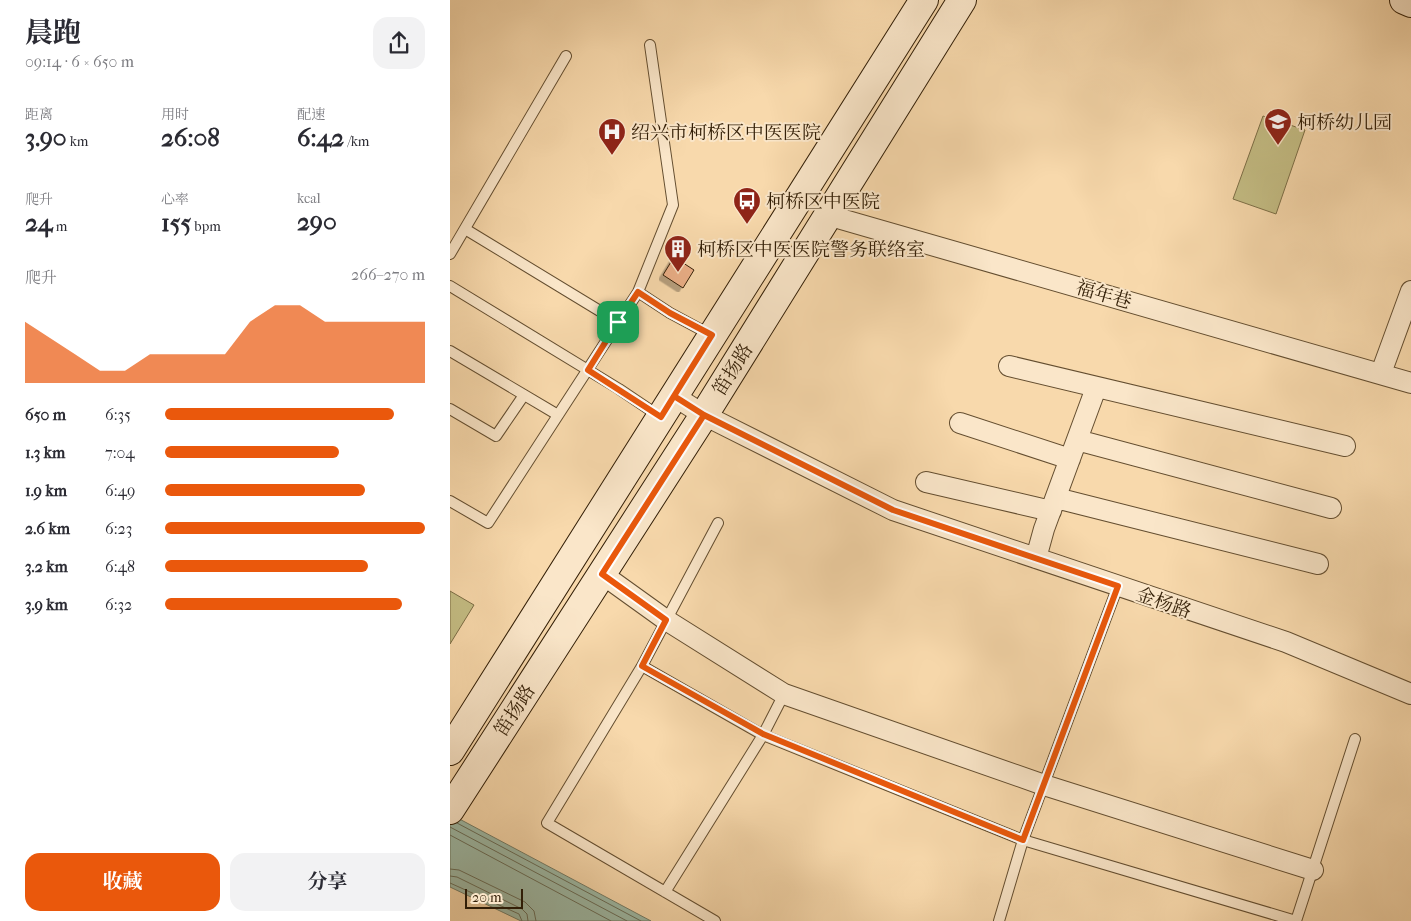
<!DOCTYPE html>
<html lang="zh">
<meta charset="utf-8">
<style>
:root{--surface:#fff;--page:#f2f2f3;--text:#2b2b33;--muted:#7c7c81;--accent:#ea580c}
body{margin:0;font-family:"IM FELL French Canon","Noto Serif SC",serif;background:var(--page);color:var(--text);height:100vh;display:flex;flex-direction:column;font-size:19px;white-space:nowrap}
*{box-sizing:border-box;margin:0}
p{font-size:16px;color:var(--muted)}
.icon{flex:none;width:28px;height:28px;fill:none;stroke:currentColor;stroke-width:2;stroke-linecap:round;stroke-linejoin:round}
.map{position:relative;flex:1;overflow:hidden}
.details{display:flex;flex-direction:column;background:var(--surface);width:450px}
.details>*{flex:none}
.scale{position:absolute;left:15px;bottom:12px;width:58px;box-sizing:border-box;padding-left:5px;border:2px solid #331f07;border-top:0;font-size:14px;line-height:18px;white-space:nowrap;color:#331f07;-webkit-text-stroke:4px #fae6c9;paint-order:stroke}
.pin{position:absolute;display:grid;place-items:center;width:42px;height:42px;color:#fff;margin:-21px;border-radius:10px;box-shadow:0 2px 8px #0006}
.round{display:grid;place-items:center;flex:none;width:52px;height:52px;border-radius:15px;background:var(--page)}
.overview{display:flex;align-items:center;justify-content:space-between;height:85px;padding:0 25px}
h1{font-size:28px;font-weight:700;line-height:38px}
.stats{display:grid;grid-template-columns:repeat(3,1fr);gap:8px;height:85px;padding:5px 25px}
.stats div{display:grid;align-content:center}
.stats b{font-size:25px;font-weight:700}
.stats small{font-size:14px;font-weight:400}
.stats p{font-size:14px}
.chart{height:140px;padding:10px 25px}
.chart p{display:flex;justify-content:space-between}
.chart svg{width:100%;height:90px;margin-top:5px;fill:var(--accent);opacity:.7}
.primary-button{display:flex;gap:10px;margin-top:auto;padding:10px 25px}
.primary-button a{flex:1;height:58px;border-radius:15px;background:var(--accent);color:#fff;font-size:20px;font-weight:700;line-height:58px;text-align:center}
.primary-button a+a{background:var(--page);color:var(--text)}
ul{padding:0 25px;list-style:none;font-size:16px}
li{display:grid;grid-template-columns:80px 60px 1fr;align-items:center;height:38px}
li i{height:12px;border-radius:6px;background:var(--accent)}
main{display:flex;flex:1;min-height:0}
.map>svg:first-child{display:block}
.green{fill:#c4bd84;stroke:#7c6e46}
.water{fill:#9dbaa7;stroke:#737c67}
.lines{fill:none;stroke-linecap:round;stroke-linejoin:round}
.shore{stroke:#686c57;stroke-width:1}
.building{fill:#ebaf87;stroke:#331f07;filter:url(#shadow)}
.lane-casing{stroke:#644e30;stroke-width:12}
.street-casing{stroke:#644e30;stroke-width:22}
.secondary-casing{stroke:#331f07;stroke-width:30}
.lane{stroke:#fae6c9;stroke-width:10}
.street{stroke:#fae6c9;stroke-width:20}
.secondary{stroke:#fae6c9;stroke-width:28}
.route-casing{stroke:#fff;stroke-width:10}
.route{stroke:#ea580c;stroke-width:6}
.labels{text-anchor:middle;stroke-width:4;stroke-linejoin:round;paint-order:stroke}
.poi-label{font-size:19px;fill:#331f07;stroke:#fae6c9;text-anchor:start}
.street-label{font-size:19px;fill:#331f07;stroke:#fae6c9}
</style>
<main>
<section class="details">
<div class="overview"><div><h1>晨跑</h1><p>09:14 · 6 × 650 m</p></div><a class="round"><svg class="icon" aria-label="share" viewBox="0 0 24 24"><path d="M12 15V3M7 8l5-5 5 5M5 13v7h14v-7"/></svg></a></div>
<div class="stats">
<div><p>距离</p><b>3.90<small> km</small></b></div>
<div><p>用时</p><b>26:08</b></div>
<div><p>配速</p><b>6:42<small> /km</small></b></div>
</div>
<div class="stats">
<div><p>爬升</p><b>24<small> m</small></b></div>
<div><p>心率</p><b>155<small> bpm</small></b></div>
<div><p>kcal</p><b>290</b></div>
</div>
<div class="chart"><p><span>爬升</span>266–270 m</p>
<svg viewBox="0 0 160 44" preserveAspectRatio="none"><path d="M0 44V14L10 22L20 30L30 38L40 38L50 30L60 30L70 30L80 30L90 14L100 6L110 6L120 14L130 14L140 14L150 14L160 14V44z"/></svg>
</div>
<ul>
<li><b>650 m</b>6:35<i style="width:88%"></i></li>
<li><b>1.3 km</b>7:04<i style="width:67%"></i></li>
<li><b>1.9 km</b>6:49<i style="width:77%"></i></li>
<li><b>2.6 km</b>6:23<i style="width:100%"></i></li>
<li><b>3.2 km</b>6:48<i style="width:78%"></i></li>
<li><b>3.9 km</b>6:32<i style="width:91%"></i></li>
</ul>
<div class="primary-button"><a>收藏</a><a>分享</a></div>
</section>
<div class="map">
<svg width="961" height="921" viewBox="0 0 961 921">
<defs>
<filter id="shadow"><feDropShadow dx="-4.5" dy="4.5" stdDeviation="0" flood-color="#0004"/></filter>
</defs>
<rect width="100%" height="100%" fill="#f8d9ac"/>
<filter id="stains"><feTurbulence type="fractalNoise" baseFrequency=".004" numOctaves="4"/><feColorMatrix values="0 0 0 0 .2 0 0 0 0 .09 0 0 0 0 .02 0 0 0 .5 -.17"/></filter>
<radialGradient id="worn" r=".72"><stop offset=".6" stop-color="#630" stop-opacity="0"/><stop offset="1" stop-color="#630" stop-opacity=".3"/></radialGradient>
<path class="green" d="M813,116l42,14 -29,84 -43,-15z
M0,591l24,14 -24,39z"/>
<path class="water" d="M0,814l201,107h-130l-71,-34z"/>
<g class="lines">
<path class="shore" d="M7,823l184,98
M0,827l177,94
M0,835l161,86
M0,869l9,1 66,32 9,9 2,10
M0,876l7,1 65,32 5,5 1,7
M0,883l69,31 3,7"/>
</g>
<path class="building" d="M224,257l20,13 -11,18 -20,-13z"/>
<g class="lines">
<defs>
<path id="lane" d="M15,229l153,93
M0,254l116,-198
M0,286l169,103 40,27
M188,292l32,21 41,22
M0,351l108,64
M0,409l46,27 28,-41
M0,501l38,22 150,-231 35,-87 -23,-160
M192,666l121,69 260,105 273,81
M215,892l98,-157 21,-41
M265,921l-168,-98 95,-157 76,-143
M549,921l24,-81 95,-254
M846,921l59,-182"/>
<path id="street" d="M377,215l584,168
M559,366l336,80
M931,373l30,-82
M224,396l30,19 189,95 393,132 125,52
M510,423l110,36
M627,440l254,68
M476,482l125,29
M606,498l262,66
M586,558l8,-29 52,-141
M152,574l64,46 118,74 260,91 269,85"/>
<path id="secondary" d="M954,0l7,3
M0,751l474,-751
M0,810l254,-395 258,-415"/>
</defs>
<use href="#lane" class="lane-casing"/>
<use href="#street" class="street-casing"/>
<use href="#secondary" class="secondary-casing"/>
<use href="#lane" class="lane"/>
<use href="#street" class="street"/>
<use href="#secondary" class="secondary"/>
</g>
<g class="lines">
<defs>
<path id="route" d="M168,322l-30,48 73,47 13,-21 30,19 -102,159 64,46 -24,46 121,68 260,106 95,-254 -225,-76 -189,-95 -30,-19 38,-61 -42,-22 -32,-21 -20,30"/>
</defs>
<use href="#route" class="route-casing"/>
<use href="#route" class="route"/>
</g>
<defs>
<symbol id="school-pin" viewBox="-11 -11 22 30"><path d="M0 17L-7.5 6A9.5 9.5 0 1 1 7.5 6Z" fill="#8f2418" stroke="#fae6c9"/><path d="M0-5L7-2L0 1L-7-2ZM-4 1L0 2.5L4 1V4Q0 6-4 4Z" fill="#fff"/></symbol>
<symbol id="hospital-pin" viewBox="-11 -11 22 30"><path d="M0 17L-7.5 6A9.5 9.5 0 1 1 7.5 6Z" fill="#8f2418" stroke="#fae6c9"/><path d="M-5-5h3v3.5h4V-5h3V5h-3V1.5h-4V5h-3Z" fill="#fff"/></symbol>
<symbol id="bus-pin" viewBox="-11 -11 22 30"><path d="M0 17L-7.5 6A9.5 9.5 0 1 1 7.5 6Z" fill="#8f2418" stroke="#fae6c9"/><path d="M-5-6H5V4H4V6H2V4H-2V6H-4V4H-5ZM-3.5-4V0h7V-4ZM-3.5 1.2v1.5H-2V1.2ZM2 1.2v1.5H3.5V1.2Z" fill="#fff"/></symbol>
<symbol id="building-pin" viewBox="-11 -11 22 30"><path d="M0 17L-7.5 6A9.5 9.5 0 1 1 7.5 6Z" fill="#8f2418" stroke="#fae6c9"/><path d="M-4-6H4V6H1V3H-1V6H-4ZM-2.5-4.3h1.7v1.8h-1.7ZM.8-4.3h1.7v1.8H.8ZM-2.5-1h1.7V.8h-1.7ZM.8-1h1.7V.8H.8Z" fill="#fff"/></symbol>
</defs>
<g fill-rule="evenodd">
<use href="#school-pin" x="812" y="106" width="32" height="43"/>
<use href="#hospital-pin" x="146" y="116" width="32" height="43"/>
<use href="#bus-pin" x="281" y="185" width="32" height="43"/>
<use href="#building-pin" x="212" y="233" width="32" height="43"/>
</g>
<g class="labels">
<g class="poi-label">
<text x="847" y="129">柯桥幼儿园</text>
<text x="181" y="139">绍兴市柯桥区中医医院</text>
<text x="316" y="208">柯桥区中医院</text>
<text x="247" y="256">柯桥区中医医院警务联络室</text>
</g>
<g class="street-label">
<text transform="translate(654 294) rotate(16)" y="7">福年巷</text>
<text transform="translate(282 369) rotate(-58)" y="7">笛扬路</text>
<text transform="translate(714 602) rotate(19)" y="7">金杨路</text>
<text transform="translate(64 710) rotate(-57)" y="7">笛扬路</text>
</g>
</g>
<rect width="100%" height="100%" filter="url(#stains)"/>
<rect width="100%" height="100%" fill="url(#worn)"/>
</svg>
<div class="scale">20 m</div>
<div class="pin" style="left:168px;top:322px;background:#1e9e55"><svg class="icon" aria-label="arrive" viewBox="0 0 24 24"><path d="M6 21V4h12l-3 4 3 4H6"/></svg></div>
</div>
</main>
